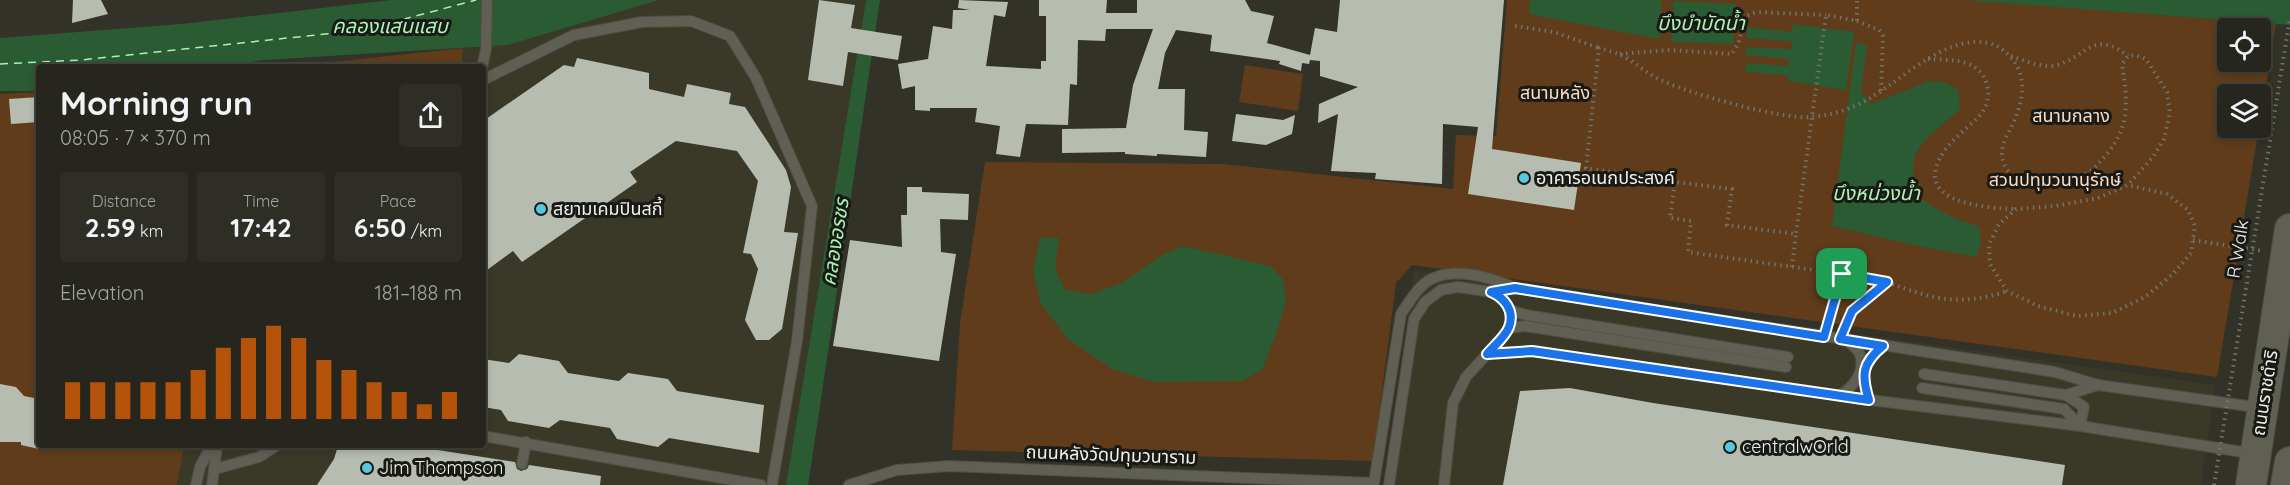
<!DOCTYPE html>
<meta charset="utf-8">
<style>
:root{--surface:#26261e;--page:#2e2e27;--text:#f1f3f6;--muted:#a4a5a4;--line:#42433c;--accent:#b45309}
body{margin:0;font-family:Quicksand,"Noto Sans Thai",sans-serif;background:var(--page);color:var(--text);height:100vh;display:flex;flex-direction:column;font-size:22px;white-space:nowrap}
*{box-sizing:border-box;margin:0}
p{font-size:20px;color:var(--muted)}
.icon{flex:none;width:33px;height:33px;fill:none;stroke:currentColor;stroke-width:2;stroke-linecap:round;stroke-linejoin:round}
.map{position:relative;flex:1;overflow:hidden}
.side{position:absolute;left:36px;top:64px;width:450px;height:384px;display:flex;flex-direction:column;background:var(--surface);border-radius:6px;box-shadow:0 3px 9px #0003,0 0 0 2px var(--line)}
.side>*{flex:none}
.buttons{position:absolute;left:2217px;top:18px;display:grid;gap:12px}
.buttons a{display:grid;place-items:center;width:54px;height:54px;border-radius:6px;background:var(--surface);box-shadow:0 3px 9px #0003,0 0 0 2px var(--line);font-size:30px}
.pin{position:absolute;display:grid;place-items:center;width:51px;height:51px;color:#fff;margin:-26px;border-radius:12px;box-shadow:0 3px 9px #0006}
.round{display:grid;place-items:center;flex:none;width:63px;height:63px;border-radius:6px;background:var(--page)}
.head{display:flex;align-items:center;justify-content:space-between;height:102px;padding:0 24px}
h1{font-size:33px;font-weight:800;line-height:45px}
.stats{display:grid;grid-template-columns:repeat(3,1fr);gap:9px;height:102px;padding:6px 24px}
.stats div{display:grid;align-content:center;border-radius:6px;background:var(--page);text-align:center}
.stats b{font-size:26px;font-weight:800}
.stats small{font-size:16px;font-weight:400}
.stats p{font-size:16px}
.chart{height:168px;padding:12px 24px}
.chart p{display:flex;justify-content:space-between}
.chart svg{width:100%;height:108px;margin-top:6px;stroke:var(--accent);stroke-width:6}
.map>svg:first-child{display:block}
.built{fill:#3a3928}
.green{fill:#603c1b;fill-rule:evenodd}
.water{fill:#2a5b33}
.lines{fill:none;stroke-linecap:round;stroke-linejoin:round}
.ferry{stroke:#a8f3b2;stroke-width:1.5;stroke-dasharray:8 6;stroke-linecap:butt}
.building{fill:#b7bcb1}
.service-casing{stroke:#4e4d45;stroke-width:12}
.secondary-casing{stroke:#4e4d45;stroke-width:32}
.path{stroke:#73736b;stroke-width:4;stroke-dasharray:1.5 4.5;stroke-linecap:butt}
.service{stroke:#605f54;stroke-width:10}
.secondary{stroke:#605f54;stroke-width:30}
.path-bridge{stroke:#73736b;stroke-width:4;stroke-dasharray:1.5 4.5;stroke-linecap:butt}
.route-casing{stroke:#fff;stroke-width:12}
.route{stroke:#1a73e8;stroke-width:8}
.poi-dot{fill:#56c9e1;stroke:#191915;stroke-width:2}
.labels{text-anchor:middle;stroke-width:6;stroke-linejoin:round;paint-order:stroke}
.park-label{font-size:18px;fill:#fadcc4;stroke:#191915}
.poi-label{font-size:18px;fill:#f1f1eb;stroke:#191915;text-anchor:start}
.street-label{font-size:18px;fill:#f1f1eb;stroke:#191915}
.water-label{font-size:20px;font-style:italic;fill:#a8f3b2;stroke:#191915}
</style>
<div class="map">
<svg width="2290" height="485" viewBox="0 0 2290 485">
<rect width="100%" height="100%" fill="#323228"/>
<path class="built" d="M659,0h207l-80,485h-609l7,-39h299v-378l-21,-1 1,-19 45,-3z
M1414,271l801,114 -14,100h-816z"/>
<path class="green" d="M1507,0h470l299,24 -15,92 -1,-22h-32v34h31l-42,249 -805,-112 -16,18 -23,178 -421,-11 8,-127 25,-161 238,2 230,25 3,-54 40,1zM2228,28h32v34h-32z
M463,48l-1,19h-176z
M1245,65l58,9 -5,37 -59,-9z
M39,92v354h145l-7,39h-177v-391z"/>
<path class="water" d="M391,0h268l-151,45 -243,15 -56,8h-170v23h-39v-53l181,-14z
M866,0h14l-71,480 -1,5h-22z
M1530,0h131v15h12v-14l63,3 -3,40 -62,-2 1,-21 -12,-1 -1,19 -130,-25z
M1963,0h327v25z
M1793,24l61,8 -8,58 -58,-9 -1,-6 -41,-3v-9l43,3v-7l-43,-4v-8l46,2 -1,-8 -45,-3 1,-11 45,5z
M1856,43l11,2 -6,47 10,12 58,-23 14,1 15,7 2,20c-16,16 -46,32 -47,58 -1,9 3,20 4,29 20,13 38,25 62,30l2,18 -5,13 -63,-12 -81,-19z
M1040,238h19l-4,30 10,22 27,4 31,-12 39,-27 21,-9 87,20 13,13 3,23 -10,32 -14,36 -20,11 -87,1 -43,-13 -43,-29 -28,-36 -8,-33z"/>
<g class="lines">
<path class="ferry" d="M0,64l81,-4 282,-30 113,-30"/>
</g>
<path class="building" d="M73,0h28l7,14 -36,9z
M819,0l36,5 -4,23 51,8 -4,24 -50,-8 -5,34 -35,-6z
M959,0l49,2 -3,15 -11,-2 -8,51 55,3v-8h5v-45h-7v-16h68l-1,13h31v-13h108l6,11 23,5 -7,27 43,12 5,-27 22,4 3,-32h164l-12,149 89,14 -7,47 -106,-16 10,-67 -35,-3 -1,60 -67,-5 1,-6 -45,-2 7,-57 -20,9 1,-19 39,-17 -38,-11v-15l-10,-1 -1,4 -7,-1 -1,8 -22,-7 1,-3 -70,-10 2,-16 -36,-5 -11,23 -7,36h27l-1,41 24,2 -2,25 -49,-3v2l-32,-2v-2l-63,1v-24l64,-1 7,-43 20,-56h-47l-1,12 -27,-1 -1,45 -7,-1 -2,41 -42,-1 -6,33 -24,-3 4,-28 -25,-4 2,-14h-47v3l-15,-1v-24l-13,3 -4,-25 30,-5 5,-33 19,3 1,-19h17l-12,-2z
M577,58l72,15v16l35,8 3,-13 44,9 -2,11 16,3 41,63 5,17 -7,45 14,1 -16,96 -13,11h-13l-11,-20 13,-51 -7,-15 -8,-1 15,-72 -21,-30 -61,-10 -46,31 7,10 -115,80 -9,-11 -30,22v-152l81,-56 10,2z
M39,97v25l-28,2 -2,-25z
M1236,114l47,6 12,-5 -3,19 -26,11 -34,-4z
M907,187h15v5l47,2 -1,26 -28,-1 1,33 15,2 -17,107 -106,-15 17,-106 52,7 -1,-32h6z
M519,354l40,7 9,12 51,8 9,-8 40,6 9,12 87,14 -5,48 -90,-15 -11,9 -41,-8 -7,-11 -50,-8 -11,8 -41,-7 -7,-11 -18,-3v-48l26,4z
M0,384l16,3 8,9 15,3v50l-18,-4v-3h-21z
M1570,388l83,15 412,62 -3,20h-559l17,-94z
M338,446h74l103,16 2,7 4,2 6,-2 2,-4 72,11 -1,9h-283l17,-26z"/>
<g class="lines">
<defs>
<path id="service" d="M482,68l4,-19 1,-49
M483,80l91,-45 68,-13 49,-1 39,15 26,42 56,128 -15,135 -25,144
M1510,310l16,5 262,42
M1509,328l16,-2 261,41
M1487,354c6,-7 19,-18 22,-27 6,-16 -4,-29 -18,-35
M1924,374l142,21 32,-10
M1922,388l142,21 16,17
M2066,395l18,12 -4,19
M1840,396c13,-10 26,-23 20,-41 -1,-5 -9,-10 -12,-14
M1869,400c-8,-25 -7,-37 14,-54
M483,436l278,49
M522,464l4,-22
M215,469l44,-12 17,-11
M196,485l4,-18 11,-21
M212,485l5,-39
M849,485l48,-15 52,-4 425,17 27,-169c9,-13 19,-32 35,-37 25,-9 56,1 79,11l540,84 43,13 164,23
M1389,485l25,-166 11,-17 16,-12 17,-3 33,5 24,-4
M1444,485l9,-82 13,-26 21,-23 45,-3 338,49 210,26 175,28"/>
<path id="secondary" d="M2251,485l39,-256
M2286,485l4,-23"/>
</defs>
<use href="#service" class="service-casing"/>
<use href="#secondary" class="secondary-casing"/>
<path class="path" d="M1857,21l22,9 4,6 -2,55
M1515,26l39,6 45,16
M1620,54l48,-4 64,4c2,-4 6,-9 7,-13 5,-17 -5,-23 18,-29l69,3
M2011,56c13,4 31,13 46,9 31,-9 36,-36 71,-9
M1928,59c13,1 28,0 41,5 20,9 25,33 12,50 -11,13 -26,22 -36,36 -37,52 37,58 71,59
M1675,182l-89,-14 13,-120c7,2 15,4 22,7 14,7 27,20 42,26 29,13 119,39 149,36 21,-2 42,-9 60,-20 33,-20 74,-62 116,-54 11,2 19,10 25,17 16,21 8,47 -2,68 -4,7 -10,18 -9,26 2,42 72,35 93,13 35,-35 34,-57 27,-103l6,-8 7,-1 11,4 21,33 3,21 -6,26 -11,18 -25,28 -30,13 -42,8 -40,3 -17,15 -10,21 1,19 17,27 31,15 39,10 35,-3 33,-16 28,-23 18,-21 4,-27 -7,-16 -21,-16 -39,-9
M2193,240l70,11
M1792,267l4,-33
M1842,274l44,8
M1827,325l15,-51 -154,-22 3,-31 -21,-3 5,-36 57,7 -5,36 69,9 30,-219 31,6v-21
M1846,325l7,-14 34,-29c45,17 72,25 120,9"/>
<use href="#service" class="service"/>
<use href="#secondary" class="secondary"/>
<path class="path-bridge" d="M2214,485l76,-467"/>
</g>
<g class="lines">
<defs>
<path id="route" d="M1842,274l45,8 -35,29 -12,28 43,7c-21,17 -22,29 -14,54l-337,-49 -45,3c6,-7 19,-18 22,-27 6,-16 -4,-29 -18,-35l24,-4 309,49z"/>
</defs>
<use href="#route" class="route-casing"/>
<use href="#route" class="route"/>
</g>
<g class="poi-dot">
<circle cx="1524" cy="178" r="6"/>
<circle cx="541" cy="209" r="6"/>
<circle cx="1730" cy="447" r="6"/>
<circle cx="367" cy="468" r="6"/>
</g>
<g class="labels">
<g class="park-label">
<text x="1555" y="99">สนามหลัง</text>
<text x="2071" y="122">สนามกลาง</text>
<text x="2055" y="186">สวนปทุมวนานุรักษ์</text>
</g>
<g class="poi-label">
<text x="1536" y="184">อาคารอเนกประสงค์</text>
<text x="553" y="215">สยามเคมปินสกี้</text>
<text x="1742" y="453">centralwOrld</text>
<text x="379" y="474">Jim Thompson</text>
</g>
<g class="street-label">
<text transform="translate(2238 249) rotate(-81)" y="6">R Walk</text>
<text transform="translate(2265 393) rotate(-81)" y="6">ถนนราชดำริ</text>
<text transform="translate(1111 455) rotate(2)" y="6">ถนนหลังวัดปทุมวนาราม</text>
</g>
<g class="water-label">
<text x="1701" y="30">บึงบำบัดน้ำ</text>
<text x="390" y="33">คลองแสนแสบ</text>
<text x="1876" y="200">บึงหน่วงน้ำ</text>
<text transform="translate(835 242) rotate(-81)" y="7">คลองอรชร</text>
</g>
</g>
</svg>
<div class="buttons">
<a><svg class="icon" aria-label="locate" viewBox="0 0 24 24"><circle cx="12" cy="12" r="6"/><path d="M12 2v4M12 18v4M2 12h4M18 12h4"/></svg></a>
<a><svg class="icon" aria-label="layers" viewBox="0 0 24 24"><path d="M12 4l9 5-9 5-9-5zM3 14l9 5 9-5"/></svg></a>
</div>
<div class="pin" style="left:1842px;top:274px;background:#1e9e55"><svg class="icon" aria-label="arrive" viewBox="0 0 24 24"><path d="M6 21V4h12l-3 4 3 4H6"/></svg></div>
<section class="side">
<div class="head"><div><h1>Morning run</h1><p>08:05 · 7 × 370 m</p></div><a class="round"><svg class="icon" aria-label="share" viewBox="0 0 24 24"><path d="M12 15V3M7 8l5-5 5 5M5 13v7h14v-7"/></svg></a></div>
<div class="stats">
<div><p>Distance</p><b>2.59<small> km</small></b></div>
<div><p>Time</p><b>17:42</b></div>
<div><p>Pace</p><b>6:50<small> /km</small></b></div>
</div>
<div class="chart"><p><span>Elevation</span>181–188 m</p>
<svg viewBox="0 0 160 44" preserveAspectRatio="none"><path d="M5 44V29M15 44V29M25 44V29M35 44V29M45 44V29M55 44V24M65 44V15M75 44V11M85 44V6M95 44V11M105 44V20M115 44V24M125 44V29M135 44V33M145 44V38M155 44V33"/></svg>
</div>
</section>
</div>
